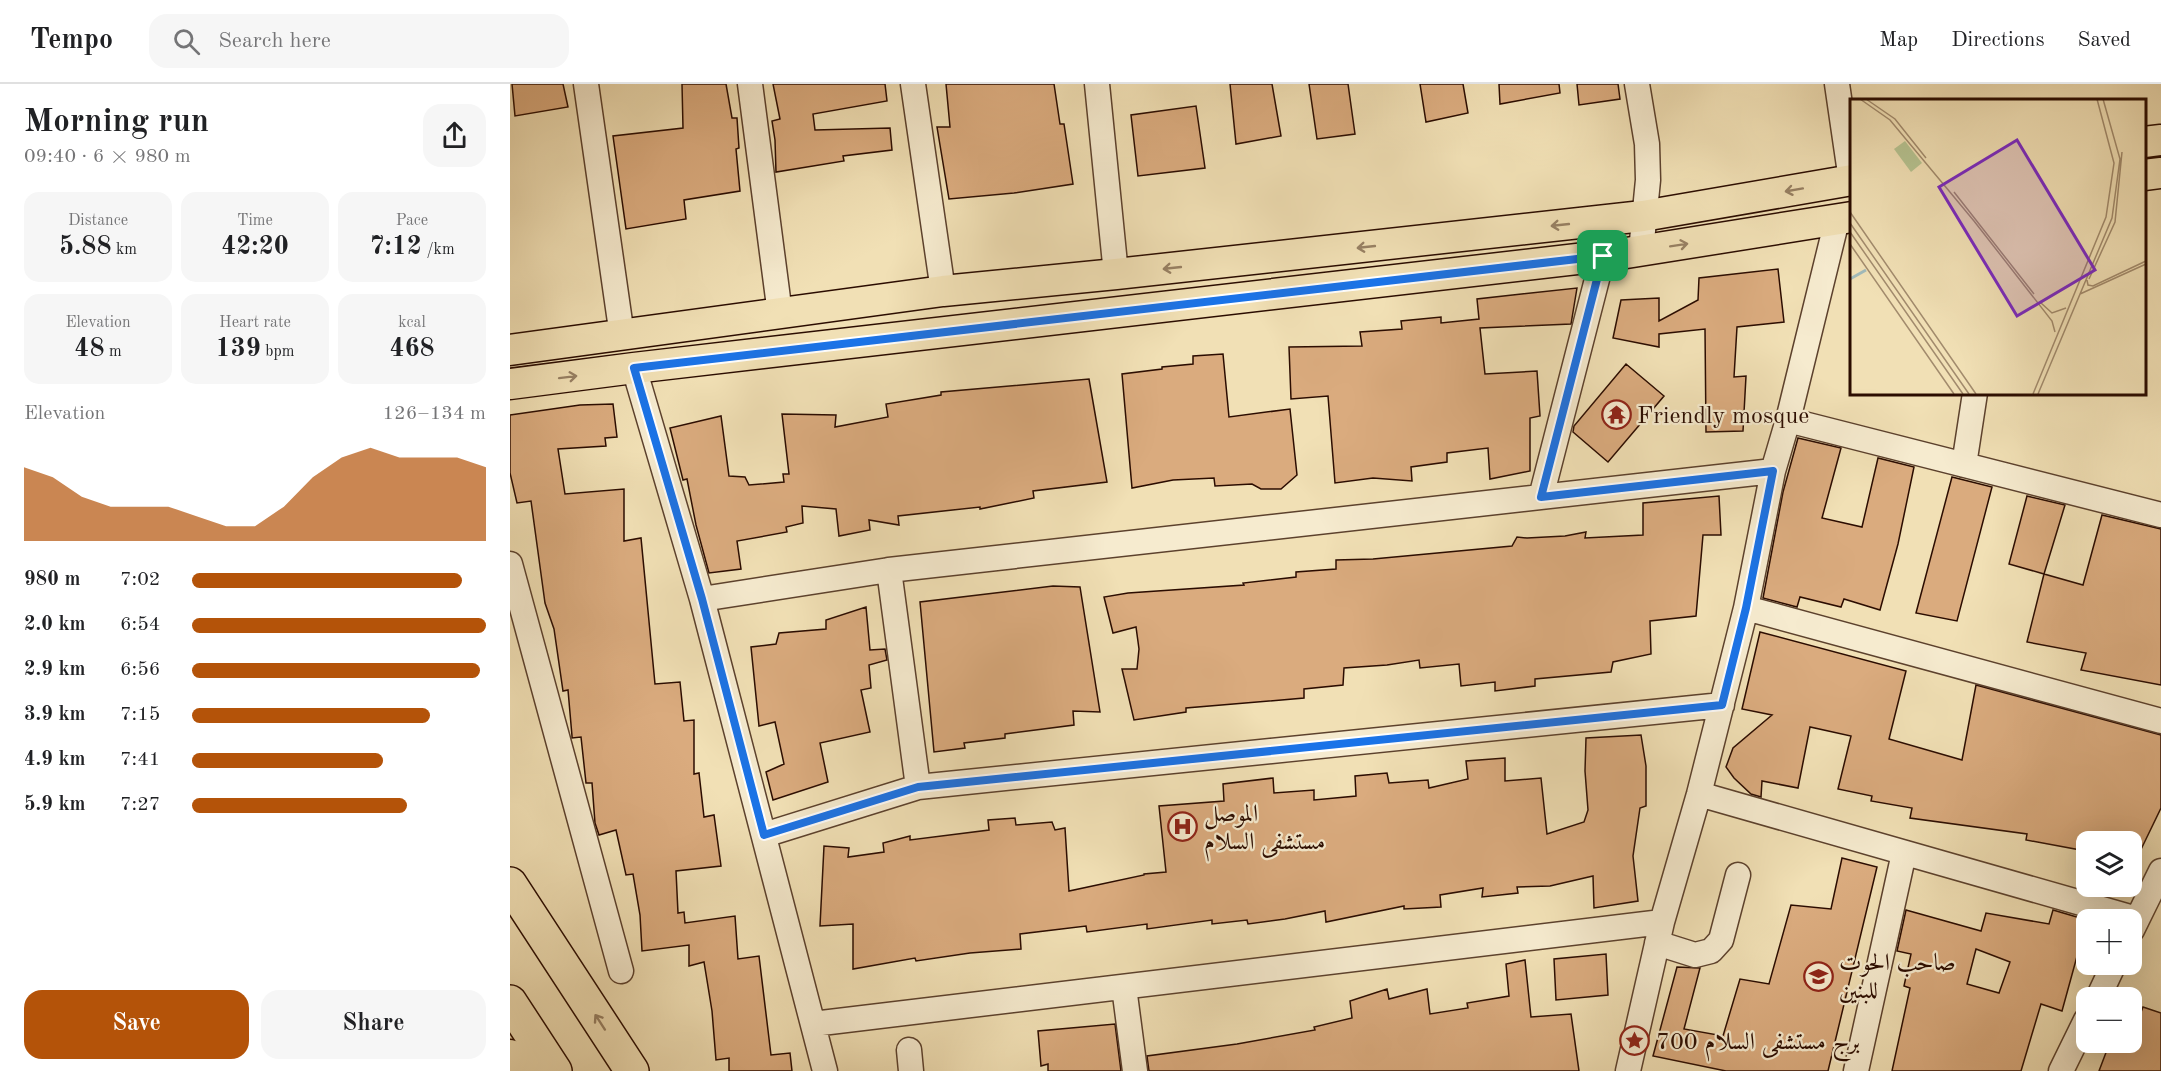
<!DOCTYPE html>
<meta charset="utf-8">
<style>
:root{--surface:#fff;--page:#f6f6f6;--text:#202124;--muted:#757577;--line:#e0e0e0;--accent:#b45309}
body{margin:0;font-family:"Old Standard TT",Amiri,serif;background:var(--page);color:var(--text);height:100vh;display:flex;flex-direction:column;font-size:22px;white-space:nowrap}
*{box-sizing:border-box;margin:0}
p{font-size:20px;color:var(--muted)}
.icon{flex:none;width:33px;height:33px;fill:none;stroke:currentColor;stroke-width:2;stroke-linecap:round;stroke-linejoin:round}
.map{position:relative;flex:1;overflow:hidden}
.panel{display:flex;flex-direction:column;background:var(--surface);width:510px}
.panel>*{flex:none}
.fabs{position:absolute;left:1566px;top:747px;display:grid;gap:12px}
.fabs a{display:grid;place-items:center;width:66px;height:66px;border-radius:12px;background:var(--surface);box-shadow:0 6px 24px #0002;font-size:30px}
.pin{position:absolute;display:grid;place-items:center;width:51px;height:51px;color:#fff;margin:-26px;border-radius:12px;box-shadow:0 3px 9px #0006}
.round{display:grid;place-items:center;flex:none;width:63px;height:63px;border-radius:18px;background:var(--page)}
.overview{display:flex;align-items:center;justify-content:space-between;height:102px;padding:0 24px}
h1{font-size:33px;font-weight:700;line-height:45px}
.figures{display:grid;grid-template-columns:repeat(3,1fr);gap:9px;height:102px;padding:6px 24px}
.figures div{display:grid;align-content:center;border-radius:15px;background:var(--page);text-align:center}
.figures b{font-size:26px;font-weight:700}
.figures small{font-size:16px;font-weight:400}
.figures p{font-size:16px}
.chart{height:168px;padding:12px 24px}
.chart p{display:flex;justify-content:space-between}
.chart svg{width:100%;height:108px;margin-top:6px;fill:var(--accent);opacity:.7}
.cta{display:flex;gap:12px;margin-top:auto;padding:12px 24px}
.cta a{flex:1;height:69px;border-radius:18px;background:var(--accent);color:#fff;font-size:24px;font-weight:700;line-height:69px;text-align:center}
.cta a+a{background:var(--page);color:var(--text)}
ul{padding:0 24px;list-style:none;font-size:20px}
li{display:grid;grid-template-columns:96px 72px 1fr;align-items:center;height:45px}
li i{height:15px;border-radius:8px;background:var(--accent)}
header{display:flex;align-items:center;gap:36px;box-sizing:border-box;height:84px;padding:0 30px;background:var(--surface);border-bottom:2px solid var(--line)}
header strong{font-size:28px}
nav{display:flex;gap:33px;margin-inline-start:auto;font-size:21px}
.search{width:420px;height:54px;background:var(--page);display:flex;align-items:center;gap:15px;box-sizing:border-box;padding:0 21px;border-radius:18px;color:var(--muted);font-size:22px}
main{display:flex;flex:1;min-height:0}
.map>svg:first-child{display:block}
.building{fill:#daab7e;stroke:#2b0c00;stroke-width:1.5;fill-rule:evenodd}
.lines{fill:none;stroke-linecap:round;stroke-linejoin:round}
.minor-casing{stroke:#5c412d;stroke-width:27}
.major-casing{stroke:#2b0c00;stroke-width:33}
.highway-casing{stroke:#2b0c00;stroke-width:36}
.minor{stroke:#f6ebcf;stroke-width:24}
.major{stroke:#f1e0b5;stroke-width:30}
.highway{stroke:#f1e0b5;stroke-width:33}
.oneway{stroke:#988164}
.route-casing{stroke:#fff;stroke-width:12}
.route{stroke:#1a73e8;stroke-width:8}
.labels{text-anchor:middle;stroke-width:4.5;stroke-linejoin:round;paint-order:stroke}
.poi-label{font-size:24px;fill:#2b0c00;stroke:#f6ebcf;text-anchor:start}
.inset-river{fill:none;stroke:#a1baba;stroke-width:3}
.inset-road{fill:none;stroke:#a28b6d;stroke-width:1.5}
.view{fill:#7b2cbf;fill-opacity:0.15;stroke:#7b2cbf;stroke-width:3}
.inset-edge{fill:none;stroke:#2b0c00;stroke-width:3}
</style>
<header>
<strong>Tempo</strong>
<div class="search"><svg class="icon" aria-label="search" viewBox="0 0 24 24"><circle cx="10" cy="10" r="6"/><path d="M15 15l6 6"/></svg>Search here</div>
<nav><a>Map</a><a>Directions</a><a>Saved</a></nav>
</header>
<main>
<section class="panel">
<div class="overview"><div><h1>Morning run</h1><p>09:40 · 6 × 980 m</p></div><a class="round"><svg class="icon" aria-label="share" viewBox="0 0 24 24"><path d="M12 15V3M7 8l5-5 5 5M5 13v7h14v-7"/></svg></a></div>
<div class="figures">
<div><p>Distance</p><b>5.88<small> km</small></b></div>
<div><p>Time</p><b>42:20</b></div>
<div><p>Pace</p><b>7:12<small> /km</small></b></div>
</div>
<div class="figures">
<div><p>Elevation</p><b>48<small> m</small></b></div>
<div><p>Heart rate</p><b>139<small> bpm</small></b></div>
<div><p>kcal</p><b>468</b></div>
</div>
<div class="chart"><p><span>Elevation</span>126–134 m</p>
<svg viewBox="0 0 160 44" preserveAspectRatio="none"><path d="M0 44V14L10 18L20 26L30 30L40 30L50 30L60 34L70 38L80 38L90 30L100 18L110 10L120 6L130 10L140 10L150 10L160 14V44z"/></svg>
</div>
<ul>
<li><b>980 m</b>7:02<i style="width:92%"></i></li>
<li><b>2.0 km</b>6:54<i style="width:100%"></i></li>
<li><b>2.9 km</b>6:56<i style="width:98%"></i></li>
<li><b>3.9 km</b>7:15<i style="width:81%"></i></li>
<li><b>4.9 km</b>7:41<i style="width:65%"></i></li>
<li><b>5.9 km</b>7:27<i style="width:73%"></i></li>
</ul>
<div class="cta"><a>Save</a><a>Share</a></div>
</section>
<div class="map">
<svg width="1651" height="987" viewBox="0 0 1651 987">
<rect width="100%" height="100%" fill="#f1e0b5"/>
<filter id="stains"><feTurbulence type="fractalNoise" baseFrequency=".00333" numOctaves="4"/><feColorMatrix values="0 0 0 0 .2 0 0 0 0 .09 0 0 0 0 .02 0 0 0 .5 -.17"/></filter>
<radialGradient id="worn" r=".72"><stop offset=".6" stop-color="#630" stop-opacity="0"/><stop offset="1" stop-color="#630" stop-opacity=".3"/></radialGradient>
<path class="building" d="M2,0h51l5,23 -53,9z
M172,0h44l6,34h5l2,30 -3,1 4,42 -56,9 2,19 -60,10 -13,-93 70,-8z
M263,0h112l2,17 -74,13 2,16 75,-2 2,22 -49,6 1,5 -68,11 -1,-32 -3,-19 8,-2z
M436,0h108l6,40h4l9,60 -59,9 -65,6 -12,-72h13z
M720,0h42l9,52 -45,8z
M799,0h39l7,50 -38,5z
M910,0h43l5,29 -42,9z
M989,0h60l1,9 -60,11z
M1067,0h41l2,15 -41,6z
M686,22l9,62 -67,8 -7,-61z
M1268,185l6,53 -47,5 -3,50 12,-1 -3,55 -37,1 -1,-103 -46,5v13l-46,-9 8,-38 38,-2v23l39,-21 1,-22z
M1067,204l-6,36 -91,4 5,46 52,-3 3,45 -10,2v53l-40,8 -2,-31 -41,5v9l-36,5 1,14 -39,-3 -38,5 -7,-87 -37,3 -2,-52 73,-1 -2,-14 42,-3 -1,-8 40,-4v6l38,-4 -2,-20z
M713,270l6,63 61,-8 7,66 -16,14h-20l-9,-5 -37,2 -1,-8 -41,2 -41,8 -10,-114 40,-5v-2l31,-3v-8z
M1116,280l38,32 -56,66 -35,-30 1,-6z
M579,295l18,103 -74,9 1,7 -54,11v-2l-82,9 1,9 -30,-5 1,10 -31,6 -3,-27 -34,-3 1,17 -17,4 1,5 -50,9 4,28 -32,4 -13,-48 -9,-46 -4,1 -13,-52 51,-12 8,60 16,1 4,8 35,-3 -1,-8h6l-7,-60 54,1 -1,12 53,-10 -2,-13 55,-9v-3z
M103,320l4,33 -12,1 1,8 -48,3 7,45 59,-5v52l17,-3 14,146 25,-2 4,39 10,-1v54l5,-1 5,44 10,-2 7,51 -45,5 2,42 6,-1 1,11 50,-7 3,43 21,-3 12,99 19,-2 2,18h-63v-13l-13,2 -4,-49 -8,-49 -15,4v-21l-47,6 -2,-36 -7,-41 -7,1 -10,-45 -17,5 -4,-12 -3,-40h-6l-5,-46 -9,1v-2l-4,-46 -5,1 -9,-62 -9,-26 -14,-102 -14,2 -7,-30v-58l70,-10z
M1288,354l43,10 -19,70 40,9 16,-69 36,9 -16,77 -18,66 -36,-11 -3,8 -41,-10 -3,10 -34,-9 20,-106z
M1442,393l40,10 -35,134 -41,-8z
M1209,412l2,39h-18l-7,81 -46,5 1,33 -38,8 -2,10 -76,7v7l-40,5v-9l-34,4 -2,-22 -39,4 -1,-8 -32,5 -43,3 -1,17 -39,4v9l-118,10v4l-52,8 -12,-51h15l2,-20 -3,-22 -23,6 -9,-36 24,-4 116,-8 -1,-2 53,-6v-5l40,-3v-9l37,-1 139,-13 5,-9 10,1 38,-2 21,-4 -1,6 58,-3v-32z
M1517,412l38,9 -21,69 -35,-10z
M1592,431l59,14v156l-80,-15 5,-17 -59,-11 17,-68 39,11z
M543,502l27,1 20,125 -27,-1 1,14 -69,9v4l-41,5 1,5 -31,4 -14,-150z
M356,523l4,43 15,-1 2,11 -18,5 2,23 -10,2 9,42 -50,11 8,39 -55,18 -7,-28 18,-8 -9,-42 -16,4 -8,-79 25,-3 3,-11 47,-4v-9z
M1250,548l146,39 -17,68 73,21 14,-75 185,50v73l-29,60v-26h-46v9l-60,-11 1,-6 -117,-16 2,-10 -41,-7 1,-5 -34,-7 13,-53 -41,-9 -12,61 -36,-7 -1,16 -10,-3 -17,-16 -8,-11 7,-19 39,-33 -30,-6z
M1131,651l5,31v40l-6,2 -7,48 5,45 -44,7 -1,-32 -43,10 -33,1 1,6 -36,4 1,-9 -43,7 1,12 -37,2v-3l-78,16 -1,-11 -40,8 -37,5 -1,-4 -35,4v-4l-65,9v-5l-60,8 -1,-6 -66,8 1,15 -51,4 -54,8 -1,-3 -62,11v-45l-33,2 4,-80 25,2 -1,9 36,-5 -1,-9 27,-7v4l79,-10 -1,-10 27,-2 1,7 36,-3 3,8 10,-2 4,63 75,-16v-1l22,-2 -7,-66 65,-5 -1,-17 50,-6 1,15 40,-3v10l42,-4 -1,-20 32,-3 2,10 39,-3 1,8 39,-9 -2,-18 39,-3v23l36,-3 6,56 37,-12 4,-12 -3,-39 1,-33z
M1332,774l35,9 -49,204h-102l-73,-15 24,-89 23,1 -16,61 39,7 17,-57 29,5 22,-79 40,4z
M1396,826l75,21 5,-18 63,11 4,-14 34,10 -25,91 -21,-7 -20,67h-129l18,-83 -6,-2 7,-32 -14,-3zM1466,865l34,13 -11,31 -32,-9z
M1096,870l2,41 -52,5 -2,-41z
M1015,876l6,57 40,-3 8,57h-430l-2,-15 90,-12 78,-14 -1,-3 38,-9 -2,-17 37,-12 2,10 38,-10 3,25 38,-6 -1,-5 42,-7 -3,-32z
M1633,923l18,6v58h-62l11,-29h22v-6z
M605,940l6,47h-73v-7l-7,2 -3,-35z"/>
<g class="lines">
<defs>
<path id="minor" d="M76,0l36,252
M240,0l30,230
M403,0l30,207
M587,0l19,190
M1127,0l10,60 1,36 -7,71
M1327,0l14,96
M124,284l68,231 123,472
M1278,336l373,95
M1454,381l11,-72
M1031,413l62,-241
M0,480l111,407
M379,486l29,217
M192,515l187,-29 884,-99
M1236,524l415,113
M1189,710l438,125
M254,751l154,-48 804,-82
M1622,846l29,-59
M1147,859l38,12 16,-4 10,-11 17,-65
M614,903l11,84
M1588,914l16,-34
M303,940l849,-102
M399,966l2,21
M1118,987l34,-149 37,-128 47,-186 27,-137 15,-51 49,-200
M1346,987l48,-218
M1551,987l25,-51"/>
<path id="major" d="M1634,58l17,-2
M1634,91l17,-2
M0,266l433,-59 173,-17 527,-58 209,-36
M0,300l124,-16 986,-114 232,-37
M0,971l11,16"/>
<path id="highway" d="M0,800l122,187
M0,918l45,69"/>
</defs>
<use href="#minor" class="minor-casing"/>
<use href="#major" class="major-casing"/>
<use href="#highway" class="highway-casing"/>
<use href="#minor" class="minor"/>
<use href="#major" class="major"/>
<use href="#highway" class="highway"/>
</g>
<defs><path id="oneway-shaft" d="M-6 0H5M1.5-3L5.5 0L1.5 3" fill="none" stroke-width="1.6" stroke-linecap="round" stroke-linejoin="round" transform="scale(1.5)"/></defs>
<g class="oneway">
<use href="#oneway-shaft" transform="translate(1284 106) rotate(170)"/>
<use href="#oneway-shaft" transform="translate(1050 141) rotate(174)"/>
<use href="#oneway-shaft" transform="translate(1169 161) rotate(-9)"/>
<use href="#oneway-shaft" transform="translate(856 163) rotate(174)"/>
<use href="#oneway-shaft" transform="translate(662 184) rotate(174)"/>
<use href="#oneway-shaft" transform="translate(58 293) rotate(-7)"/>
<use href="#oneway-shaft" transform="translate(90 938) rotate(-123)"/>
</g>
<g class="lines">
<defs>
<path id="route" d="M1093,172l-62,241 232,-26 -27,137 -24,97 -804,82 -154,48 -62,-236 -68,-231z"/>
</defs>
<use href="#route" class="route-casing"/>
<use href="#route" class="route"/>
</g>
<defs>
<symbol id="temple-ring" viewBox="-11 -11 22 22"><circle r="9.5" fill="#f6ebcf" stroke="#8f2418" stroke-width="1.5"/><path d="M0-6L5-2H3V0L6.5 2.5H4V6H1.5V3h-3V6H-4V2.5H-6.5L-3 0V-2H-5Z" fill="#8f2418"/></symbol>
<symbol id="hospital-ring" viewBox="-11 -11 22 22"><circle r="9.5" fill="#f6ebcf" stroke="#8f2418" stroke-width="1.5"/><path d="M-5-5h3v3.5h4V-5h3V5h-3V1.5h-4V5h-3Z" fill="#8f2418"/></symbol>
<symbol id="school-ring" viewBox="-11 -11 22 22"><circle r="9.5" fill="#f6ebcf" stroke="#8f2418" stroke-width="1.5"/><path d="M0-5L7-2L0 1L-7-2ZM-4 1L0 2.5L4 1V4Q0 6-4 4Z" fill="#8f2418"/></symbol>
<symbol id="sight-ring" viewBox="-11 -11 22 22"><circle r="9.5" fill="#f6ebcf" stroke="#8f2418" stroke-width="1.5"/><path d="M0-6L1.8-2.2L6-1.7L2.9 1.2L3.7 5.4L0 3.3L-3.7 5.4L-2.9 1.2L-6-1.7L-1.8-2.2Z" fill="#8f2418"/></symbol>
</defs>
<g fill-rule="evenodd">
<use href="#temple-ring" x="1090" y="314" width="33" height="33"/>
<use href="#hospital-ring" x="656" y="726" width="33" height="33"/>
<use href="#school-ring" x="1292" y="876" width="33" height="33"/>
<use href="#sight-ring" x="1108" y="940" width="33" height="33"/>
</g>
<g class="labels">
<g class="poi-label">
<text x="1127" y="339">Friendly mosque</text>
<text x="694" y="737">الموصل<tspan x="694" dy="28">مستشفى السلام</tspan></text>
<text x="1329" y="886">صاحب الحوت<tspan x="1329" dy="28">للبنين</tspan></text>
<text x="1146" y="965">برج مستشفى السلام 700</text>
</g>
</g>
<g transform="translate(1340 15)">
<rect width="296" height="296" fill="#f1e0b5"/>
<path d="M55,42l17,22 -11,9 -17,-23z" fill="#b6c391"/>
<path class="inset-river" d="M0,180l16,-9"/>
<path class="inset-road" d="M10,0l30,21 84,101 78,100 3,11M16,0l29,20 31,39M104,93l80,102M0,113l126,182M0,124l119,171M0,133l113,162M0,145l104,150M239,180l26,-57 7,-70M237,181l1,5 5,1 53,-25M230,195l66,-30M191,204l11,10 14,-5M183,295l73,-177 8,-54 -17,-64M188,295l74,-176 8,-59 -17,-60"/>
<path class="view" d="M167,41l78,130 -78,46 -78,-129z"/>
<rect width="296" height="296" class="inset-edge"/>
</g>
<rect width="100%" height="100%" filter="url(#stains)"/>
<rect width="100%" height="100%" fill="url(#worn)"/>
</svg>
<div class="fabs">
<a><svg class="icon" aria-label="layers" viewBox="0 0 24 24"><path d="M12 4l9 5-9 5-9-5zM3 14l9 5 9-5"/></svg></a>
<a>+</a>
<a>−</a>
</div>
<div class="pin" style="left:1093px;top:172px;background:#1e9e55"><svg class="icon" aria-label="arrive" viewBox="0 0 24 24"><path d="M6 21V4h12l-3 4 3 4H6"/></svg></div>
</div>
</main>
